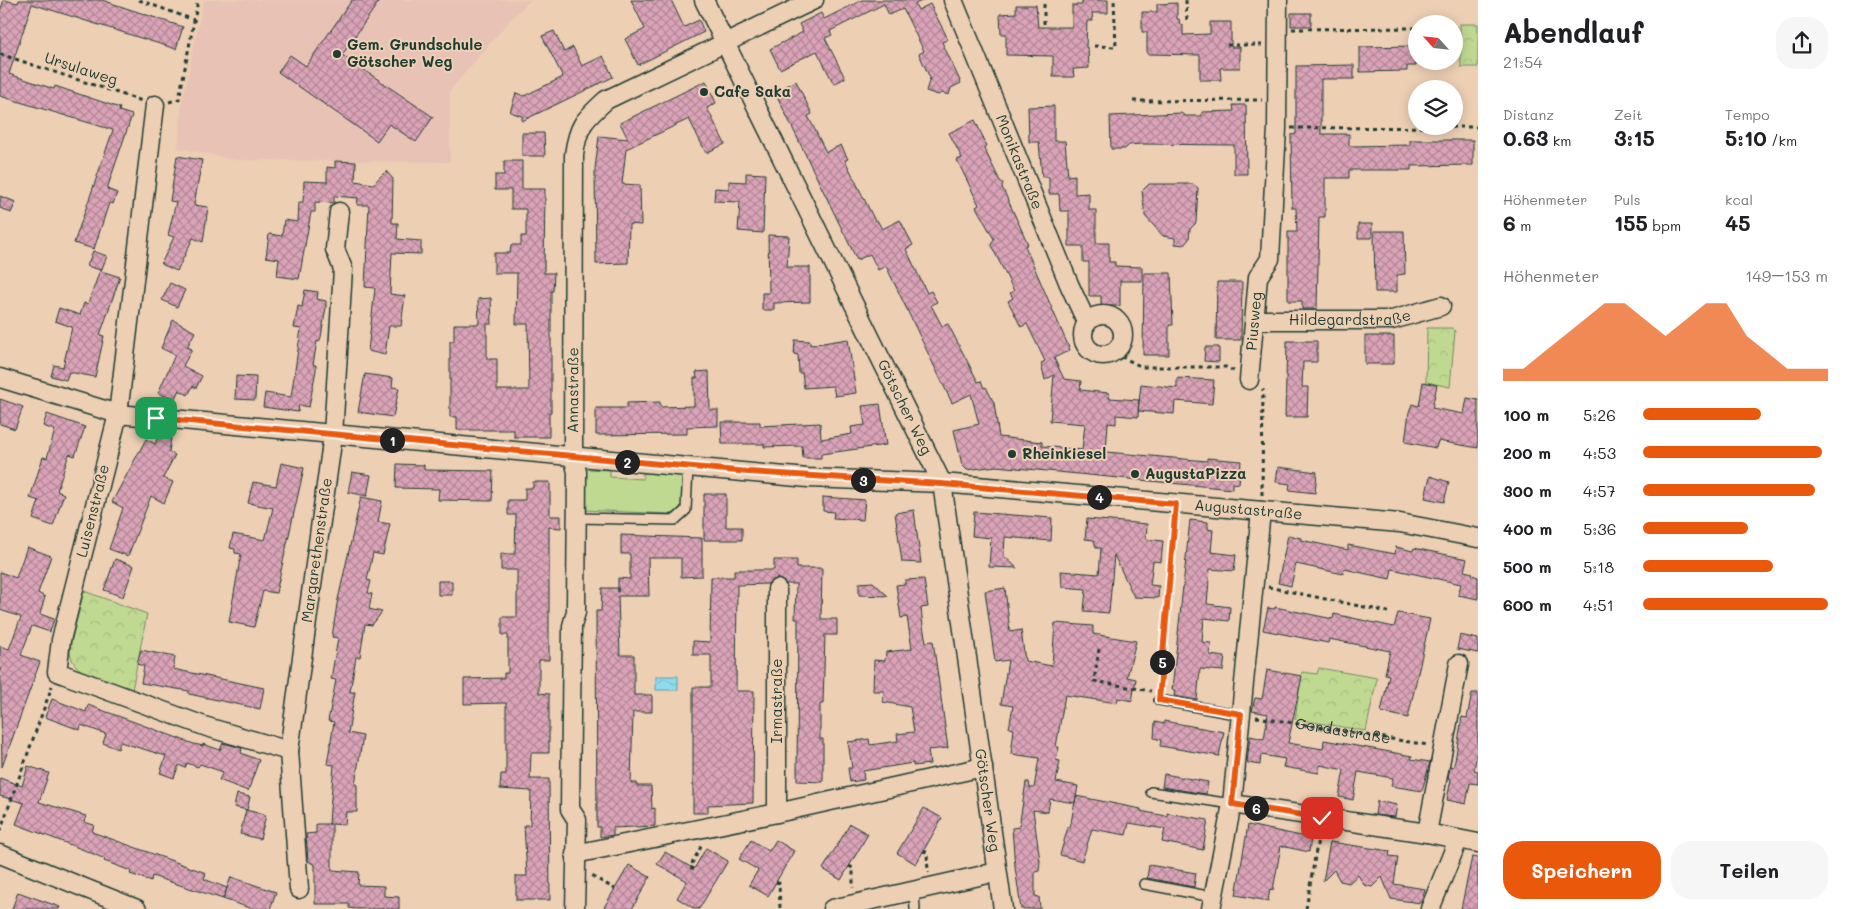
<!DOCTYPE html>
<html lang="de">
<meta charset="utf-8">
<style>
:root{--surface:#fff;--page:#f6f6f6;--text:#202124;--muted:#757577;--accent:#ea580c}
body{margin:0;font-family:Mali,sans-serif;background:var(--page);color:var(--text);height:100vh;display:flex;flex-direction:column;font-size:19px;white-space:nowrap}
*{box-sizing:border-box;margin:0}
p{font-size:16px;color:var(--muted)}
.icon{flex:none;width:28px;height:28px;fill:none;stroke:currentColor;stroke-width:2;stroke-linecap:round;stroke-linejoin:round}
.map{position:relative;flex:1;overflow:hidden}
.sheet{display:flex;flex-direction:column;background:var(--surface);width:375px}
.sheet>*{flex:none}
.needle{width:32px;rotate:297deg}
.controls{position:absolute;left:1408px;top:15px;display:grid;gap:10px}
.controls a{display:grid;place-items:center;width:55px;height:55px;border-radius:50%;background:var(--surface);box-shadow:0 2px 12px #0003;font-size:25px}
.pin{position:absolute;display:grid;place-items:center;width:42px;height:42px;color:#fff;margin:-21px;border-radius:10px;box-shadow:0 2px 8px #0006}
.km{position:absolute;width:25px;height:25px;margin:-12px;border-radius:50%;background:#222;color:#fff;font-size:14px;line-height:25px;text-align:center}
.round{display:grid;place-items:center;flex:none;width:52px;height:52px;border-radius:20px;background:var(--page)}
.overview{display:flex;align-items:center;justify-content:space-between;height:85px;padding:0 25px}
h1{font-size:28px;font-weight:800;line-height:38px}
.figures{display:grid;grid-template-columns:repeat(3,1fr);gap:8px;height:85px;padding:5px 25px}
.figures div{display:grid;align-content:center}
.figures b{font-size:21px;font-weight:800}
.figures small{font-size:14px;font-weight:400}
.figures p{font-size:14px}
.chart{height:140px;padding:10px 25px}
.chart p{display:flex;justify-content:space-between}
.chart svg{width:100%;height:90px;margin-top:5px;fill:var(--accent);opacity:.7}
.cta{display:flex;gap:10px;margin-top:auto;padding:10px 25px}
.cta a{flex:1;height:58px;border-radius:20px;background:var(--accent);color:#fff;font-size:20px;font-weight:800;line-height:58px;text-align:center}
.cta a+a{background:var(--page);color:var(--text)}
ul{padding:0 25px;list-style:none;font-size:16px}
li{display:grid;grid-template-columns:80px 60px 1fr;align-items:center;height:38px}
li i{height:12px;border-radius:6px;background:var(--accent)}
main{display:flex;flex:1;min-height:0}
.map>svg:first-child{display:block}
.built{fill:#e8c2b5}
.grass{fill:#bfd991;stroke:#6f8b62}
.park{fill:url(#park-crowns);stroke:#6f8b62}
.water{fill:url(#water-waves);stroke:#629ca4}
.building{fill:url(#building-cross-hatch);stroke:#1f3d34}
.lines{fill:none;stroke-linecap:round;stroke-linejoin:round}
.lane-casing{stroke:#1f3d34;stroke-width:12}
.street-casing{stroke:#1f3d34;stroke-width:21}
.path{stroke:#1f3d34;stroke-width:3;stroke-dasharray:4 4;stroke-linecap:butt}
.lane{stroke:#edcfb4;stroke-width:9}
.street{stroke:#edcfb4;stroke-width:18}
.route-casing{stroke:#fff;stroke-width:10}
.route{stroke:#ea580c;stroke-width:6}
.poi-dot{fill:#1f3d34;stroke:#edcfb4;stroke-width:2}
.labels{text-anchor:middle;stroke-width:4;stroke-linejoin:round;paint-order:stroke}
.poi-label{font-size:15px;font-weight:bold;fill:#1f3d34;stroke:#edcfb4;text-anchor:start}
.street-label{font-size:15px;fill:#1f3d34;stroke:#edcfb4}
</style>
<main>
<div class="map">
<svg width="1478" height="909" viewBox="0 0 1478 909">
<defs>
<pattern id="park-crowns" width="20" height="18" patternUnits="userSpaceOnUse" patternTransform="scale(1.25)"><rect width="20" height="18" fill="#bfd991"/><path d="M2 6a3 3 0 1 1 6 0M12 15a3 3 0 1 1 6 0" fill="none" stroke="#a4bb7e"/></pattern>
<pattern id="water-waves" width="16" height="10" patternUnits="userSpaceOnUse" patternTransform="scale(1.25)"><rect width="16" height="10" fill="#8edbee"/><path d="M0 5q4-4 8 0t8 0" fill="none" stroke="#7abdcd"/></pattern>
<pattern id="building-cross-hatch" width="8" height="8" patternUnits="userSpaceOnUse" patternTransform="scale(1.25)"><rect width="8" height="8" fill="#dba3b7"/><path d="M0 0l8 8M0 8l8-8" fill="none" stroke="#b18696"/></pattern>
</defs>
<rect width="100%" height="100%" fill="#edcfb4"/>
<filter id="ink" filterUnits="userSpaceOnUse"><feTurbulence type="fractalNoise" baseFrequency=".02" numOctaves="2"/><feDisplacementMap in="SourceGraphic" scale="10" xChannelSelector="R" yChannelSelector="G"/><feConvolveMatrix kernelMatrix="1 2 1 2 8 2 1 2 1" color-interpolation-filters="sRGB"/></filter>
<g filter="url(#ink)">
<path class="built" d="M204,0h326l-18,18 -62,72v72l-214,-2 -58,-12 4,-46z"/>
<path class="grass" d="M584,469l26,1v7l33,2v-6l42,3c-1,16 2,30 -13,38l-89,-4z"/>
<path class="park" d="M1460,24h18v43h-17z
M1427,328h25l3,3 -5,56 -24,-5z
M84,591l63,23 -15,76c-23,-8 -64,-13 -62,-43z
M1319,668l58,10 -11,53 -71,-12 7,-47 15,2z"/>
<path class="water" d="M656,676h22v14h-22z"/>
<path class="building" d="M4,0l14,3 1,-3h83l81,27 -7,22 -144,-45 -23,70 45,15 1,-3 65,22 -1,3 13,4 -25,74 10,4 -4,11 -4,-1 -15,46 -20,-6 39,-113 -113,-34v-85z
M352,0h28l-38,55 91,62 -17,25 -27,-18 -12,17 -99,-69 12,-17 16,11z
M631,0h40l13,27 15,-7 5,12 -66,33 -13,-26 20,-10z
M862,0h62l-9,4 3,6 12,-6 15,29 2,7 -5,2 19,41 -10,5 -2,7 -7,-2 -4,2 -12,-4 4,-13 -11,-24 5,-3 -21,-42 -14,6 -5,-11 -54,27 2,4 -7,3 20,40 -11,6 -17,-33 -37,18 -10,-20 33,-17 -4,-8 22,-11 3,6z
M1082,0h26v13h-16l1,8h-6l-1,27h2l1,20 -16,1 1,8h-21v-21l-47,-1v-21h-5l-1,-20 16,-1v-8h20l2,22h34v-22h10z
M1177,3v16h2l1,6h3v10l27,-1v-12h21v25h9v21h-20l1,12h-21v-25l-53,-1v-22h-5v-20h15v-8z
M1291,13h20v13h-20z
M554,31l10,21 9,-5 9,19 21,-10 10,21 -91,44v-5l-12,-4 6,-19 8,3 39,-19 -21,-41z
M1416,46v20h-9v5l-47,1v-25z
M1354,65v14h-33v55h28v12l61,-1v-5h63v25l-62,1v4h-62v8h-24v39h-6l-2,92h-15v-8h-14v-69h9l-1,-24h-4l-1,-73 5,-1v-68z
M706,81l10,22 -9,5 18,36 -19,9 -17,-34 -63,30 -4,35 18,1 1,40 -12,-1 -1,39 -32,1 -1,-95 4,-33 29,3 -8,-16z
M796,81l16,33 -4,2 18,36 15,-7 7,14 -3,1 30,61 2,-1 5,9 18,-9 13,25 -7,4 21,44 4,-2 6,11 -6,3 11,21 6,-2 30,58 3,-1 3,7 2,-1 8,16 5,34 43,5v4l40,4 3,-26 -35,-3 4,-46 -9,5 -4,-17 4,-2 -18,-37 -6,3 -13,-26 5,-3 -3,-5 4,-2 -23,-46 3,-6 -18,-32 3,-2 -22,-45 5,-2 -13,-25 26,-13 12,26 -3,2 16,33 3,2 -1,4 26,57 -3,2 45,104 -16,8 10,21 17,2 -1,9 29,3v5l30,2 -1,17 -22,-2v9l-8,-1 -2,29 101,9v-3l34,3 -2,23 -7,-1v6l-236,-23 -29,4 -5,-5 -8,-35 25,-6 -8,-30 -19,9 -66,-137 -8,4 -8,-16 -13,6 -82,-168z
M1233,105h13l1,69h-13v-29l-93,-1 -12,1 -4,4h-14l-1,-33 71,-3 4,3h17v-4l32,-1z
M1054,106v35h11l3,35 7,-1v19l14,-1v17h7v33h13v19h6v4l27,1v14h-22v25h-19v-10h-12v-34h-6v-16h-14v-35h-9l-1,-17h-10v-17h-7l-3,-35h-10l-1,-35z
M522,133h22l1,23h-23z
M177,156l25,4 -8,45 14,2 -5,35 -10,-4 -16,33 -16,-7 13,-27 -6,-2 8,-33 -6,-1z
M335,161l21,1 -1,19 18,3 13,-13 7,8 -1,44h6l-1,16 24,2v13l-29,-1 -2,41 15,2 -4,30h-12l-4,29 -17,-4 7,-63 -10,-1 4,-82h-12l1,-7 -24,-2v7l-19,-1v10h-4l-12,67 -22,-3 2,-17 -13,-2 3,-23 13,2 2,-16 14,2 1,-20h4l1,-21 23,1v-15l8,1z
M504,161h18v28h23l-1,84h10l-1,18h-2v121l-2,1v24h-35v-7h-57v-13h-7v-76h4v-17h25l-1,-25 13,-1 1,26h-5v35h10v31h32l-1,-66h-12l1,-51h-23v-20h16l1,-8h10v-9h5v-27h-15v-19h-16v-15h9z
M746,173l19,1 -2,59 -25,-2 2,-29 -26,-1 1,-13 14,1v-8l17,1z
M1149,184h44l5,4 -2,35 -6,6 -1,10 -5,6 -9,-1v-6l-12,-2 -18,-20 -3,-25z
M0,196l16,6 -5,11 -11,-5z
M1358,224h14v14h-14z
M1374,231h30l1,43 -8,1v17h-22z
M768,235l21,1 -2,31h23v35l-36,1v7h-12v-17h7z
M93,251l14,5 -6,15 19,6 -20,58 4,1 -9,41 -26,-5 -3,8 -15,-4 3,-11 9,2 9,-40 -17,-6 4,-13 21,7 4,-12 4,1 12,-34 -13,-4z
M1144,273h27l2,52h-4v30h-26z
M1217,282h25l-1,58h-25z
M170,283l15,7 -8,17 -15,-7z
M305,290l13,2 -1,7 9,2v6l-5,30 -2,5 -2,-1 -4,24h3v5l-7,37 -10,-2 -1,7 -35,-5 2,-14 26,4 10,-68 -7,-1 4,-22 4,1z
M173,320l22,12 -8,15 5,2 -9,17 19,10 -6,12 -3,-2 -5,9 -9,-5 -5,10 -16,-7 17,-38 -14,-7z
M1365,336h29v28h-29z
M848,339l8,54 -21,3 -2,-10 -29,2 -2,-15h-3l-1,-18 -4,-1 1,-14 15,1v4z
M1287,341h30v21h-14l-1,25h6l-1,30h-22z
M1205,347h14v15l-15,-1z
M709,371l1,39h8v16l-31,1v7l-91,1v-27h31v-5l33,-1v5l34,-1v-28h3l-1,-6z
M365,374l28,4 -1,9 7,1 -6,29 -35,-5z
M236,376l20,1 -1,23 -20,-1z
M1177,378l37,2 -2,24 -37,-3 -1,13 -36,-3 3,-27 36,4z
M1423,382l14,3 -5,23 32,6 3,-16 11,2v48l-40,-7 -2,7 -31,-6 4,-30 3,-8 7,2z
M0,399l23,8 -8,22 -15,-5z
M880,404l6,41 -65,9v4h-18l-1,-12 -38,1v-3h-42l-1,-22h39v4l60,-3 1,16 31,-5 -1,-7 14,-2 -3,-19z
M47,414l38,13 -10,29 -6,-2 -12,37 7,3 -11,32 -20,-7 6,-18 -9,-3 13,-41 4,1 8,-28 -12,-4z
M158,437l13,1 -2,14 6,3 -12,23 10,4 -9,21 -13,-7 -23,60 -19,-7 14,-41 -11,-6 34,-63 9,5z
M281,463l23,5 -28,125 -13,-2 -9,36 -25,-5 12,-68 -6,-1v-4l-5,-1 3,-14 32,6 8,-32 -25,-5 5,-21 23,4z
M397,464l27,1v5l69,1 -1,30 -54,-1 1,-11 -43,-1z
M1278,467l39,5 -2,21 -26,-3 1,-6 -14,-2z
M352,472l19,3 -4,21 -19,-4z
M1430,476l19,6 -5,20 -19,-4z
M533,482h17v34h11v12l-12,-1v133h-10v33l10,1v59h-18l-1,26h19l1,121h-34v-24h11l-3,-51h6l1,-34 -31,-2 1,-15h5v-71l-42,1v-25l40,-1v-5h4v-38h-6v-18h15v-47h-16v-16h14l1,-39h-8v-15h17v-12h8z
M704,494h22v33h16v13h-38z
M361,497l21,4 -4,21 12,2 -7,31 -10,-2 -6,27 4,1 -3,12 4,1 -3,15 13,3 -10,13 -7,-1 -5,33h-4l-6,35h5l-7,41 15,3 -8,48h2v28h-11l-1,13 -13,-1v46l27,2 -1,13 26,1v10l15,1v12h-43l-7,-1v-4h-34v-39l-7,-4 -2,-27 10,-1v-9h15h-2l1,-15 4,-44 -7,-1 7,-42 -6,-1 8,-41 -5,-1 7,-41 -6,-1 5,-33z
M823,497l42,3 -2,20 -30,-2 1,-6 -11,-1z
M914,510l2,16 5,37 -19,-1 -7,-49z
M974,512l78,6 -1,23 -46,-4 -1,19 13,12 -28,-1 2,-29 -19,-2z
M1087,519l60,5 -1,15 17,2 -2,21 -8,-1 -3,24 9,1 -1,12 -24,-1 -20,-42 -5,58 -25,-2 2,-22 -24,-2 -1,-16 38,3 2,-26h-5l-2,-8 -9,-1z
M1190,520l18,2v7l5,1 -2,22 25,3 -2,16 -24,-2 -3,35 23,3 -1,14 -25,-3 -2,24 9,1 -1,12 15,2 -2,14 -23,-2 -3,31 -23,-4 1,-6h-3z
M621,535l81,3v38l-21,1v-19h-33l1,38h-31l2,59h14v40h18v17h-19l-2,71h6v3h14l1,23 3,-1v18l-42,2v7l-13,2v-10h-3l-1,-216h5l1,-23h16v4v-14l12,1v-25h-9z
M1288,535l13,3v2l47,10v-5l47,9 1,-7 17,4 1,-3 53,11 -3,12 9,2 -1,2 6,2v22l-20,-4 3,-11 -69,-15 -2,10 -46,-10 -1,5 -47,-10 -5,22 -13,-3z
M27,547l24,9 -13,37 7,4 -5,17 14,5 -4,13 -18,-6 -11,29 19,7 -38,105 -2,-121 9,3 12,-32 -21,-7v-38l16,6z
M115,559l19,7 -11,31 -19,-7z
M774,560h23v8h25l-1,51h16v16h-12l-2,69h-3v35h3v43l-26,-1 1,-162h-3l1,-35h-10l-9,-6 -9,6 -31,1 -1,106h18l-1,112 -45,2v8h-15v-126h18v-32h-18v-14l17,1 1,-65h23v-7h40z
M924,579l4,28 -7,1 2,18 3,16 7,-1 15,107 -20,2 2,14 -17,2v-3l-50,8 1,9 -14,2 -2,-14h4l-4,-26 21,-3 1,6 28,-4 -1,-7 17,-2 -4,-25 -27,-5 1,-11h-11l1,-31 11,1 1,-9 26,-3 -5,-32 -6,1 -5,-33 9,-1v-4z
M438,581h14v14h-14z
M873,582l15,14 -29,-1v-12z
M1005,588l5,44 11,-2 4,31 27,5 3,-43 38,3v8l43,7 -9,36 9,2 -4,22 -14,-3 -1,5 -52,-8 -9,52h3l-3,13 4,1 -4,21 22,4 -3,17 -25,-4 -2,13 -15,-2 7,51 -1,10 -4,1v24l4,1 1,12h-19l-6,-42 -3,-39 7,-1 7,-45h3l1,6h4l5,-30 -28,-4 3,-25 -5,-1 4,-22 -12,-2 7,-44 -13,2 -10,-71z
M1275,607l58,12 1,-5 60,13 4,-14 32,6 -22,99 -27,-6 8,-37 -4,-1 5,-23 -61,-12 -1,4 -65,-13 5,-22 7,1z
M1460,635l18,4v14l-21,-4z
M141,650l34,7 -2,12 91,19 -4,21 -71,-15v-3l-48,-8 3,-17 -7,-2z
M1267,670l35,6 -14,67 35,6 1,-9 88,16 -1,3 19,3 -8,29 -31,-5 2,-8 -35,-6 -5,28 -14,-3 5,-27 -24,-5 -1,8 -36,-6 2,-8 -24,-4 -1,10 -13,-2 3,-27 14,3 4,-25 -16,-3 3,-13 7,1z
M1472,693h6v54l-4,23 4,1v13l-8,-1 -4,21 -19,-4 4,-21 -3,-1 2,-12 3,1 2,-6 7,-44 5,1z
M52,699l34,13 2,-7 106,39 9,2v-2l17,6 3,-7 19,5 -1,5 18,7 -11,31 -29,-11 4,-8 -23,-8 -2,3 -11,-4 -2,5 -6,-3 -5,13 -14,-5 6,-17 -46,-14 -2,7 -15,-6 3,-9 -25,-9 -1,5 -35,-13z
M1164,721l60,11 -5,24 -59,-10 1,-6 -7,-2 1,-16 9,2z
M28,766l21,7 -10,29 47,14 -2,6 10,3 -2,7 114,41 -2,6 23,9 -4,11 -71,-23 -1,5 -21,-7 1,-3 -27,-10 1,-2 -21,-9 -68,-26 8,-21 -24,-7v-18l22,8z
M1164,774l44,8 -2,12 -44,-7z
M237,794l13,3 -3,13 -13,-3z
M1076,796l65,13v2l14,3 12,2v-3l41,7 -5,30 -41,-8 3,-13 -36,-6 -3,12 -34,-6 -10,32 -22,-6 8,-28 2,1z
M1377,801l20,4 -2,12 -20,-2z
M924,808l18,10 -26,46 -19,-11z
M246,810l20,5 -6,24 -20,-5z
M850,824l18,10 -27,46 -18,-11z
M1248,825l63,13 -2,14 -28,-6 -8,44 -3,-1 -2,12 -32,-6z
M751,840l18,11 7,-11 18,11 -26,45 -19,-11 9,-15 -19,-11z
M1330,842l60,9 -1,5 9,1 -4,27 31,5 -4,14 -30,-4 -9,-22 -10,10 -8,-2 -6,-10 -9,8 -9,-2 -6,-11 -11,11z
M706,848l22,13 -29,48h-4l-18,-11 10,-17 -30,-17 8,-12 29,17z
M1472,857l6,1v51h-17z
M629,865l21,12 -18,32h-29z
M1149,865l47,8 -2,14 -47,-9z
M231,877l45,15 -6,17h-17l-30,-10z
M18,892l42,15 -1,2h-47z"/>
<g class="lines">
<defs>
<path id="lane" d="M577,518l98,2 11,-10 2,-43
M1159,700l82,15
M1151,792l81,12
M1144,884l69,13
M914,891l1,18"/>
<g id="street">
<path id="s2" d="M704,0l238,483 61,426"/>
<path id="s3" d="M953,0l116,284 18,39"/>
<path d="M155,105l-37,309 -57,226 -4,32 150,55 82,24"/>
<circle cx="1103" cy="335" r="20"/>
<path id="s4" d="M1256,320h136l49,-14"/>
<path id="s5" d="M0,378l118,36 570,53 120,11 134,5 458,40 78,15"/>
<path id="s6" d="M1249,380l9,-103 12,-18 7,-131 1,-128"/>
<path d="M777,589v224"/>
<path d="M1232,804l195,29 51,10"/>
<path d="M1427,833l32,-169"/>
<path d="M0,854l137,55"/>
<path d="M575,854l202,-41 206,-46"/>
<path id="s7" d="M299,889l-10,-138 44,-316 10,-166 -8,-20 4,-37"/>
<path id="s8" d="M575,909l2,-89 -7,-11 2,-183 4,-14 1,-140 -4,-16 1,-301c4,-30 10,-35 32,-55l208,-100"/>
<path d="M832,909l165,-37"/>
<path d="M1211,909l21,-105 29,-293"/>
<path d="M1430,909l28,-69"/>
</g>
</defs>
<use href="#lane" class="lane-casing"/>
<use href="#street" class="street-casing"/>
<g class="path">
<path d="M139,0l55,20"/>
<path d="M1186,0l1,22"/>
<path d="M1044,24v-24"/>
<path d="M1454,28h6"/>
<path d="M1292,29l124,-1"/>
<path d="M1227,45h35"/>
<path d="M1094,46l22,1 -2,-47"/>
<path d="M0,54l142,47"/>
<path d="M1133,101l129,-1"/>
<path d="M169,102l10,-3 19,-99"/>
<path d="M1291,128l187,-1"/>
<path d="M1114,353l28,14h84l8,4"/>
<path d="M1262,495l1,-106"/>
<path d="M1268,587l120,25"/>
<path d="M1099,649l-5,32 57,10"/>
<path d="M1160,689l15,-170"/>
<path id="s1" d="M1256,717l172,28"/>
<path d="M0,831l52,-145"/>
<path d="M923,851l4,1 1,21"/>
<path d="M849,866l4,2v20"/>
<path d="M694,869l-4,-2 12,-22"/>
<path d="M592,876l23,13"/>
<path d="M776,882l3,1 1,26"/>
<path d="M1306,909l13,-76"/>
</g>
<use href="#lane" class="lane"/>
<use href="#street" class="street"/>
</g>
</g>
<g class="lines" filter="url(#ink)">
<defs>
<path id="route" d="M156,418l592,54 194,12 234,20 -17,196 82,14 -9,90 90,14"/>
</defs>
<use href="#route" class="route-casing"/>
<use href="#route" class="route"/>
</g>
<g class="poi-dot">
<circle cx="337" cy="54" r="5"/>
<circle cx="704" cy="92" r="5"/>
<circle cx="1012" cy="454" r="5"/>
<circle cx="1135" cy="474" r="5"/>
</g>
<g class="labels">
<g class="poi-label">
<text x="347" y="50">Gem. Grundschule<tspan x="347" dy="17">Götscher Weg</tspan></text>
<text x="714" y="97">Cafe Saka</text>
<text x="1022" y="459">Rheinkiesel</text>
<text x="1145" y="479">AugustaPizza</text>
</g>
<g class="street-label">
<text transform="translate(81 69) rotate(18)" y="5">Ursulaweg</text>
<text dy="5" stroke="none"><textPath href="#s3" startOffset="175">Monikastraße</textPath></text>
<text dy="5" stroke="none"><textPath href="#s4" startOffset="94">Hildegardstraße</textPath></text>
<text dy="5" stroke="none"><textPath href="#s6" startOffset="59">Piusweg</textPath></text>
<text dy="5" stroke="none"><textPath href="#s8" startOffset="522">Annastraße</textPath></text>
<text dy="5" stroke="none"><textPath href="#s2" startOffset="454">Götscher Weg</textPath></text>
<text dy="5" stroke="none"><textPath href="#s5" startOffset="1258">Augustastraße</textPath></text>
<text transform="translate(93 511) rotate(-76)" y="5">Luisenstraße</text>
<text dy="5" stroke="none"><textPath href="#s7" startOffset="341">Margarethenstraße</textPath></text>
<text transform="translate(777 701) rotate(-90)" y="5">Irmastraße</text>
<text dy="5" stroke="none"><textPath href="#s1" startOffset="88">Gerdastraße</textPath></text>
<text dy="5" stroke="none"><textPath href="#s2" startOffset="859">Götscher Weg</textPath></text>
</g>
</g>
</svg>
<div class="controls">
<a><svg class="needle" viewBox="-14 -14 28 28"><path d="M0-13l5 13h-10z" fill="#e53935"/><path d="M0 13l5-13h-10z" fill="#757577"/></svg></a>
<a><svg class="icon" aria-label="layers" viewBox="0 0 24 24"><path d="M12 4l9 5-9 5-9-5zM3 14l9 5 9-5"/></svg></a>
</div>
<div class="pin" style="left:156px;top:418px;background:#1e9e55"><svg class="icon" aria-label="arrive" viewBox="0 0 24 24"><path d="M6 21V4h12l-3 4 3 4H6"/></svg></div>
<div class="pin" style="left:1322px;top:818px;background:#d93025"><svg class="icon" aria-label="check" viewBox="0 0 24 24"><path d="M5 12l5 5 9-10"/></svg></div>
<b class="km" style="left:392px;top:440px">1</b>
<b class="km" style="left:627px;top:462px">2</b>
<b class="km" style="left:863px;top:480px">3</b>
<b class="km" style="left:1099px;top:497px">4</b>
<b class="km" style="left:1162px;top:662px">5</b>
<b class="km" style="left:1256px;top:808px">6</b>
</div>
<section class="sheet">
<div class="overview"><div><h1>Abendlauf</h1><p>21:54</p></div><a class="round"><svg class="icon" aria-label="share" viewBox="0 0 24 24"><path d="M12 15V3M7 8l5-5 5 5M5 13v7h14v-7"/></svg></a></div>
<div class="figures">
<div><p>Distanz</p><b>0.63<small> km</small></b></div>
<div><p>Zeit</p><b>3:15</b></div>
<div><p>Tempo</p><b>5:10<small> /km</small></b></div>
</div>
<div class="figures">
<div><p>Höhenmeter</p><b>6<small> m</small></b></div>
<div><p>Puls</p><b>155<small> bpm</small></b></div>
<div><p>kcal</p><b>45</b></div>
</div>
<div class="chart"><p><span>Höhenmeter</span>149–153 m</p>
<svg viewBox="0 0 160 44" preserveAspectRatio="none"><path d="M0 44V38L10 38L20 30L30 22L40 14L50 6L60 6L70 14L80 22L90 14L100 6L110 6L120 22L130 30L140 38L150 38L160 38V44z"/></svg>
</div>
<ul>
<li><b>100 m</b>5:26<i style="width:64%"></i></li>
<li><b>200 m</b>4:53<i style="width:97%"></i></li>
<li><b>300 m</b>4:57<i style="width:93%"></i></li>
<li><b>400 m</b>5:36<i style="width:57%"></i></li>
<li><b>500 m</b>5:18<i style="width:70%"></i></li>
<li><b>600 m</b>4:51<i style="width:100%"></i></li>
</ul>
<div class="cta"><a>Speichern</a><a>Teilen</a></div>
</section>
</main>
